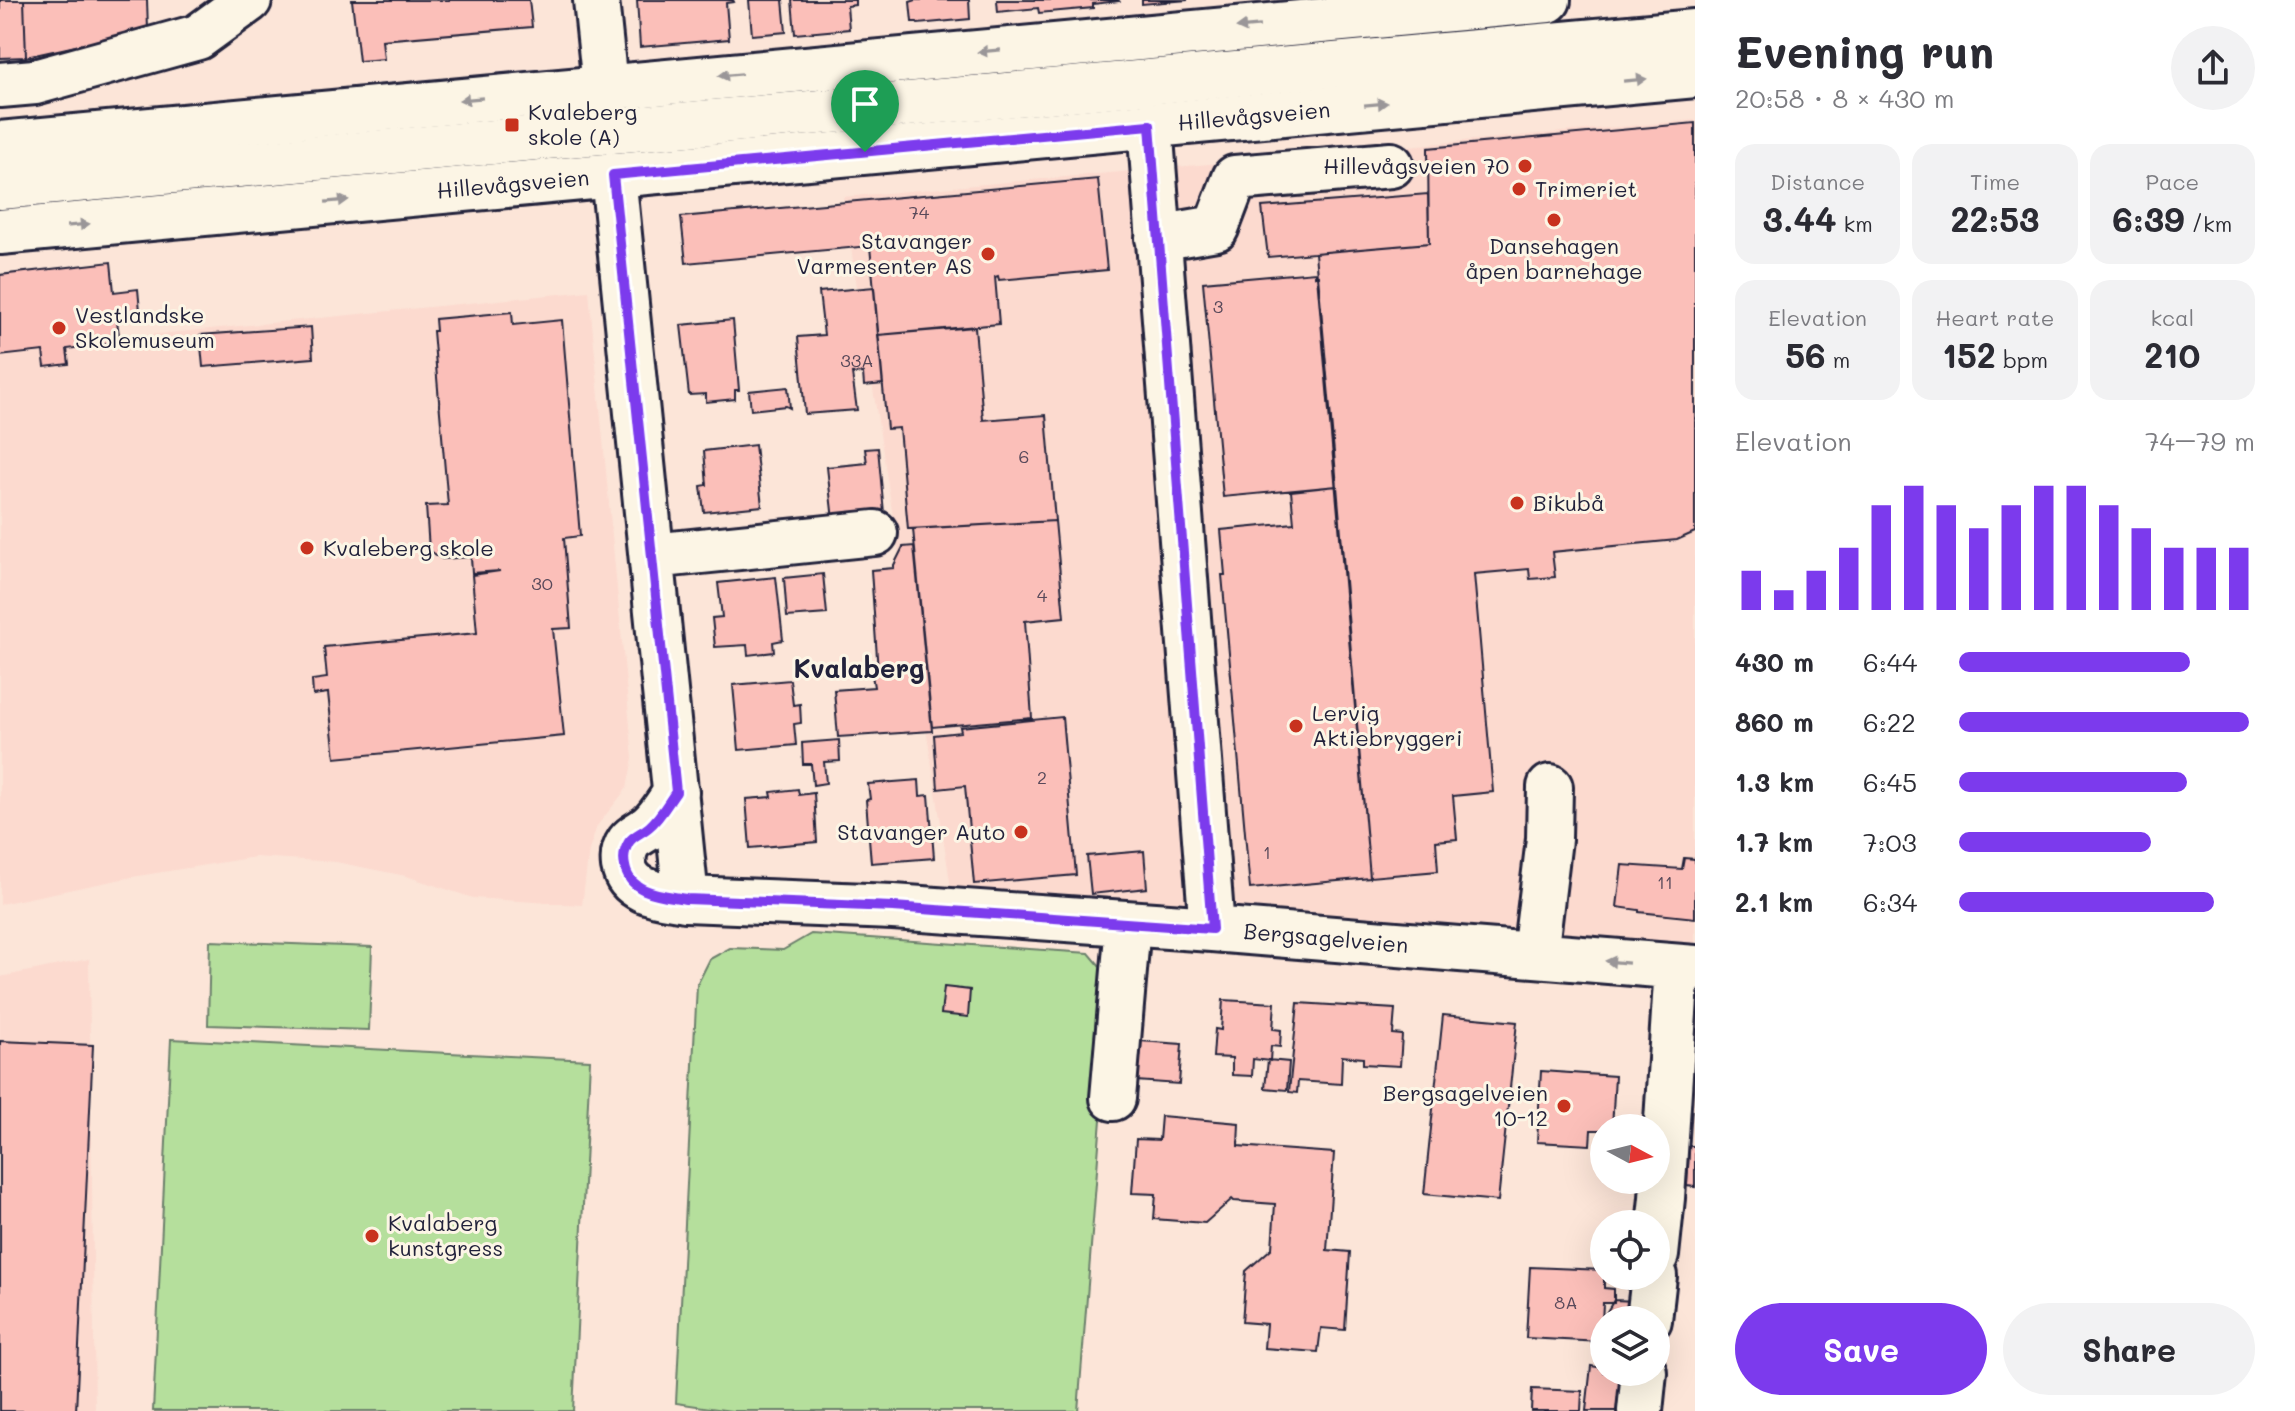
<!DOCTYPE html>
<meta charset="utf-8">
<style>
:root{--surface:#fff;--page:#f2f2f3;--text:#2b2b33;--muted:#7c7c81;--accent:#7c3aed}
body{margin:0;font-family:Mali,sans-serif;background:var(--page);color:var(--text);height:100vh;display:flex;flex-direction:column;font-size:30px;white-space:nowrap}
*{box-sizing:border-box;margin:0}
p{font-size:26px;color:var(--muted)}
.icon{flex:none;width:44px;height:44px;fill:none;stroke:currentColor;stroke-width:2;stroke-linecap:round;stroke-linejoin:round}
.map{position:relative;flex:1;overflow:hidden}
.details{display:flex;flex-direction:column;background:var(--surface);width:600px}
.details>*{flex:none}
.needle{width:52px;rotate:97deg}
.fabs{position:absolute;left:1590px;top:1114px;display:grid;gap:16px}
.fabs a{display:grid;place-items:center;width:80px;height:80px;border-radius:50%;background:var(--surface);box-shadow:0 8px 32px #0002;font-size:40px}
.pin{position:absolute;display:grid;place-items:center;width:68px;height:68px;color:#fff;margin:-82px -34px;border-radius:50% 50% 50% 0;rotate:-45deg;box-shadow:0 0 8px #0007}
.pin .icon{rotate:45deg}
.round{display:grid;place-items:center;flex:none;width:84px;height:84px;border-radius:42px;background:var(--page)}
.overview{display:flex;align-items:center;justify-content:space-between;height:136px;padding:0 40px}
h1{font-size:44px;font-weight:800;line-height:60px}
.metrics{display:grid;grid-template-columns:repeat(3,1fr);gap:12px;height:136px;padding:8px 40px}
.metrics div{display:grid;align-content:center;border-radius:20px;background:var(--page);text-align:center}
.metrics b{font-size:34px;font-weight:800}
.metrics small{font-size:22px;font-weight:400}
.metrics p{font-size:22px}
.chart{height:224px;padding:16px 40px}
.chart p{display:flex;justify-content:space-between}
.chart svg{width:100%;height:144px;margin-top:8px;stroke:var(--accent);stroke-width:6}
.cta{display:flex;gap:16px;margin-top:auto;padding:16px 40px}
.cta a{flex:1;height:92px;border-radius:48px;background:var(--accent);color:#fff;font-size:32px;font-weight:800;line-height:92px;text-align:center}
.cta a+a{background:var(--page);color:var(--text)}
ul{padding:0 40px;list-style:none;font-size:26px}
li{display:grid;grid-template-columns:128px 96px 1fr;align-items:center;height:60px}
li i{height:20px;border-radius:10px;background:var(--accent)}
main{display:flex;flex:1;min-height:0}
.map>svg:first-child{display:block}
.built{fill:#fcdacf}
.green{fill:#b5df9c;stroke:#6c806c;stroke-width:2}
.building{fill:#fbbfb9;stroke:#22223b;stroke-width:2}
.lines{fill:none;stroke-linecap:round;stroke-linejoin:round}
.minor-casing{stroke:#22223b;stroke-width:50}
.major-casing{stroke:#22223b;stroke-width:50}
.minor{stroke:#fcf5e5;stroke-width:44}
.major{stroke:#fcf5e5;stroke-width:44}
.oneway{fill:#9a9698}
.route-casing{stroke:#fff;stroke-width:16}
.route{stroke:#7c3aed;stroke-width:10}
.poi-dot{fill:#c8321e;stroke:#fcf5e5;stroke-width:3}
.labels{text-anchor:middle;stroke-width:6;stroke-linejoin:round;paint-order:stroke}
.number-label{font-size:18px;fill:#58495a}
.poi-label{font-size:22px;fill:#22223b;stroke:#fcf5e5;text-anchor:start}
.street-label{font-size:22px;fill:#22223b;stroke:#fcf5e5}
.quarter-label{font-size:26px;font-weight:bold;fill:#22223b;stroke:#fcf5e5}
</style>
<main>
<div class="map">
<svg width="1695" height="1411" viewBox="0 0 1695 1411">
<rect width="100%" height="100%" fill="#fce5d8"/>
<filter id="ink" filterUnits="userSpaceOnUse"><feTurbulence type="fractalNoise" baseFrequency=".0125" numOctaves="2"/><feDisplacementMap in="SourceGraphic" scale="16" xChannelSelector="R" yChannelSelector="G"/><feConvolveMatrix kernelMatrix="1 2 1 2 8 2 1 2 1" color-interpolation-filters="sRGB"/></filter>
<g filter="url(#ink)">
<path class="built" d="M1695,120v841l-160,-6 -373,-54 -210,-7 -109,-697z
M112,263l7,75 470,-47 44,467 -6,30 -30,38 -8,24 -7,55 -109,-7 -67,-22 -70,-14 -81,-5 -123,20 -132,27v-629z
M89,959l6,452h-95v-434z"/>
<path class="green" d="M811,934l278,19 23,27 -34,431h-347l-55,-8 21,-418 13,-26 20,-11 53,2z
M210,941l162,6 -3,83 -161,-5z
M171,1039l419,21 -17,351h-420z"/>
<path class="building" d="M0,0h24l2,57 -26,1z
M24,0h123l1,30 -122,27z
M352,0h177l3,27 -150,13 2,19 -25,2z
M637,0h96l1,2 -8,1 3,36 -89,8z
M749,0h34l3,32 -34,3z
M792,0h63v5l-8,1 2,23 -54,5z
M916,0h53l1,19 -52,5 -1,-2h-5l-2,-20z
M997,0h121l1,1 -26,3v4l-54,5 -1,-5 -40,4z
M1142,0h46l-46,4z
M1695,123v409l-18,8 -125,12 3,25 -25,2 -1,-10 -55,5 19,218 -40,4 4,43 -21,2 2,30 -68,6 -55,-624 114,-10 -1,-95z
M1098,179l9,91 -108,10 -1,-4 -3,1 4,47 -121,11 -8,-89 -184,17 -5,-46z
M1428,194l1,49 -161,14 -6,-50z
M111,262l3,30 24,-3 2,22 -24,3 4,28 -53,7 2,15 -24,3 -2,-16 -43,5v-81z
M1315,272v4l3,-1 19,211 -114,11 -20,-215z
M874,287l9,97 -19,2 -1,-13 -11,1 5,36 -52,4 -7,-77 26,-2 -5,-43z
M512,312l1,13 49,-5 18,216 -16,2 7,90 -18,1 11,107 -229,22 -7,-65 -15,2 -1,-15 15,-2 -3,-31 153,-14 -5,-58 28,-4 -28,2 -1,-16 -29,2 -13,-9 -3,-44 22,-1 -15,-174h3l-1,-12z
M733,320l6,70h-4v9l-29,3v-8l-17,1 -8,-70z
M311,327l2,31 -110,9 -3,-32z
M975,327l8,93 63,-5 9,106 -147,8 -9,-101 -12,1 -9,-94z
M788,387l2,21 -4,-2 -35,4 -2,-19z
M755,445l7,61 -58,6 -3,-26 6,-1 -3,-34z
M878,448l6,65 -51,7 -6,-53 40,-4 -2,-14z
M1337,486l33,392 -120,11 -28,-314h3l-4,-45 73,-7 -3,-32z
M1055,521l9,96 -39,4 7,97 -100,9 -19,-198z
M914,546l18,185 -94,6 -4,-47 40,-3 -2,-12 6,-3 -7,-102 23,-2v-3l9,-18z
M823,574l4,40 -40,3 -3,-39z
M776,577l7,63 -10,2 1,10 -26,3 -1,-10 -32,2 -3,-29 10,-1 -4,-34z
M790,680l3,25 7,-1 1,19 -7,1 2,21 -57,5 -6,-65z
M1062,717l14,158 -102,9 -9,-98 -27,3 -4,-54 27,-3 -1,-5z
M839,740l1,21 -16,1 2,21 -13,2 -2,-21h-8l-1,-21z
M919,780l1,16 9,-1 5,63 -63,5 -5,-63 4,-1 -2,-15z
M798,789l1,6 15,-2 3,49 -67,6 -4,-49 26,-2 -1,-5z
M1144,851l3,37 -56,6 -4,-38z
M1684,858l11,1v59l-56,-6v-2l-22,-3 5,-42 60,4z
M944,987l26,3 -2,27 -27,-3z
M1223,1000l52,3 -2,26 8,1 -1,17 -9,-1 -1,15 -17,-2 -1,17 -20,-1v-17l-19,-1 2,-28 6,1z
M1298,1003l97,6 -2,25 9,1 -2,31 -37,-2v-6l-21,-2 -1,28 -43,-3 -1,12 -8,-1z
M1443,1015l74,7 -19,179 -74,-7z
M0,1041l93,4 -17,366h-76z
M1139,1041l43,3 -3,40 -43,-3z
M1268,1060l21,2 -2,28 -22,-2z
M1541,1071l74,5 -3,52h-8v2h-13l-1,15 -53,-3z
M1161,1116l78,7 -1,23 96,7 -7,97 23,2 -5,78 -24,-2 -3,24 -54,-4 2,-24 -24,-2 4,-51 26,-23 3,-44 -41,-3 -2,-2 -27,24 -51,-4 2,-25 -24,-1 4,-54 23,1z
M1689,1146h6v41l-8,-1z
M1530,1267l74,3v18l10,1v14h-11l-2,39 -75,-4z
M1614,1300l22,1 -1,19h-31v38h-6l5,-40z
M1591,1366l13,2v4h24l-4,39h-38z
M1532,1389l50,2 -1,20h-50z"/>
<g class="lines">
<defs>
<path id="minor" d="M596,0l9,86
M0,85l35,-3 163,-45 51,-37
M1150,125l62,804
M613,175l73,724
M0,187l1695,-155
M1158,238l58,-10 19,-50 156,-13
M652,556l223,-23
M676,792c-8,11 -16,26 -27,35 -7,6 -15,8 -20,15 -5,7 -6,16 -5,24 5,28 40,29 62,33l207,8 319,22 483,39
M1535,955l14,-116 1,-52
M1113,1098l15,-174
M1656,1255l6,-57 15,-231
M1649,1320l5,-44
M1640,1411l4,-39"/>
<path id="major" d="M0,144l1548,-144
M0,232l1695,-157"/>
</defs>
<use href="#minor" class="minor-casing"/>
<use href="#major" class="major-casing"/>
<use href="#minor" class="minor"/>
<use href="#major" class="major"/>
</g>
<defs><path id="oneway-solid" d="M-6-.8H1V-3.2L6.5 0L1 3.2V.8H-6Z" transform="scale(2)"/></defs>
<g class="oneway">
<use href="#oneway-solid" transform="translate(1248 27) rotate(175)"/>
<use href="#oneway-solid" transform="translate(989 51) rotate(175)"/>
<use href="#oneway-solid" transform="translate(730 75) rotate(175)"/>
<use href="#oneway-solid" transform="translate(1635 80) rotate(-5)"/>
<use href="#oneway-solid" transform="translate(471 99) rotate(175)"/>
<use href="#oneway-solid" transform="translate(1376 104) rotate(-5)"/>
<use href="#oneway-solid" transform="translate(337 201) rotate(-5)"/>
<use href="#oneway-solid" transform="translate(78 225) rotate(-5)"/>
<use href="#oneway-solid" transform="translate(1617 962) rotate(-175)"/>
</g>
</g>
<g class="lines" filter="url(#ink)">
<defs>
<path id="route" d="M1150,125l62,804 -319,-22 -207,-8c-22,-4 -57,-5 -61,-33 -2,-9 -1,-16 4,-24 5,-7 13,-9 20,-15 11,-9 19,-24 27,-35l-63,-617z"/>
</defs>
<use href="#route" class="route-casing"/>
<use href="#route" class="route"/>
</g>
<g class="poi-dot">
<rect x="504" y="117" width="16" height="16" rx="4"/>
<circle cx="1525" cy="166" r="8"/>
<circle cx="1519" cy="189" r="8"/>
<circle cx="1554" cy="220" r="8"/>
<circle cx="988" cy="254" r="8"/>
<circle cx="59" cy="328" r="8"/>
<circle cx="1517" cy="503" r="8"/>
<circle cx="307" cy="548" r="8"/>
<circle cx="1296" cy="726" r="8"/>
<circle cx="1021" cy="832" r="8"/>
<circle cx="1564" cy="1106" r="8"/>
<circle cx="372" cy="1236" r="8"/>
</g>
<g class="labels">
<g class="number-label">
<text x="919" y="219">74</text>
<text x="1218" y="313">3</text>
<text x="857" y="367">33A</text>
<text x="1024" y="463">6</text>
<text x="542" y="590">30</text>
<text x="1042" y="602">4</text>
<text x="1042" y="784">2</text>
<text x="1267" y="859">1</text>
<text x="1665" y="889">11</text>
<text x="1566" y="1309">8A</text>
</g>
<g class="poi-label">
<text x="528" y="120">Kvaleberg<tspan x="528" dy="25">skole (A)</tspan></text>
<text x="1509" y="174" text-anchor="end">Hillevågsveien 70</text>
<text x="1535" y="197">Trimeriet</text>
<text x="972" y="249" text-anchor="end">Stavanger<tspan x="972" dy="25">Varmesenter AS</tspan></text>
<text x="1554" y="254" text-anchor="middle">Dansehagen<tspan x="1554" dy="25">åpen barnehage</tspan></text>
<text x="75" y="323">Vestlandske<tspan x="75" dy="25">Skolemuseum</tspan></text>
<text x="1533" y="511">Bikubå</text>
<text x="323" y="556">Kvaleberg skole</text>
<text x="1312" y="721">Lervig<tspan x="1312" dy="25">Aktiebryggeri</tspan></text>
<text x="1005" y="840" text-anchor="end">Stavanger Auto</text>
<text x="1548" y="1101" text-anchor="end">Bergsagelveien<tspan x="1548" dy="25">10-12</tspan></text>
<text x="388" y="1231">Kvalaberg<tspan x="388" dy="25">kunstgress</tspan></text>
</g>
<g class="street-label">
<text transform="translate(1254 116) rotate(-5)" y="8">Hillevågsveien</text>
<text transform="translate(513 184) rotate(-5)" y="8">Hillevågsveien</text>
<text transform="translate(1326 938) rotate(5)" y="8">Bergsagelveien</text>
</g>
<g class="quarter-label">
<text x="859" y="678">Kvalaberg</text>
</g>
</g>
</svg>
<div class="fabs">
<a><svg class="needle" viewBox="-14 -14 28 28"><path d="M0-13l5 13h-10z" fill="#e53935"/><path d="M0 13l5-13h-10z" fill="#7c7c81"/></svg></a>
<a><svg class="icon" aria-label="locate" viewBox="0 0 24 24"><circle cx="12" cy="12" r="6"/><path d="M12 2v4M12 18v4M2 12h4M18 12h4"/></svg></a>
<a><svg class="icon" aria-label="layers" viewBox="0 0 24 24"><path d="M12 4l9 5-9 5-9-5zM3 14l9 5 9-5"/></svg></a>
</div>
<div class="pin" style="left:865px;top:152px;background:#1e9e55"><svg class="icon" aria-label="arrive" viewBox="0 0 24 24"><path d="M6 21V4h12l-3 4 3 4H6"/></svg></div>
</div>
<section class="details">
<div class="overview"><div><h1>Evening run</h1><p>20:58 · 8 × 430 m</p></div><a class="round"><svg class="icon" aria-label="share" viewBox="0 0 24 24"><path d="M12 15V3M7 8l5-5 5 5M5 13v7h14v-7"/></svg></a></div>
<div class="metrics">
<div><p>Distance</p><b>3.44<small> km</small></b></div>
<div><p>Time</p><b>22:53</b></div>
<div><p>Pace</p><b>6:39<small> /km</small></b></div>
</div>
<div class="metrics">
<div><p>Elevation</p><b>56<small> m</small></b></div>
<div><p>Heart rate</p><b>152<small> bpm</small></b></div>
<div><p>kcal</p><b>210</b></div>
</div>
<div class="chart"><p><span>Elevation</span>74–79 m</p>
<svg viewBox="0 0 160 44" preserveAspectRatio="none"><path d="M5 44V32M15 44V38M25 44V32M35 44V25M45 44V12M55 44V6M65 44V12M75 44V19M85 44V12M95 44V6M105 44V6M115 44V12M125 44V19M135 44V25M145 44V25M155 44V25"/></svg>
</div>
<ul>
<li><b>430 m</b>6:44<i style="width:78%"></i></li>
<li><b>860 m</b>6:22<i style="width:98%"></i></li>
<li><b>1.3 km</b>6:45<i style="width:77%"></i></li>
<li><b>1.7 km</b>7:03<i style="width:65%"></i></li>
<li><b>2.1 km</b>6:34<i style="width:86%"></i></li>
</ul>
<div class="cta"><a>Save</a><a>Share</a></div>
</section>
</main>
